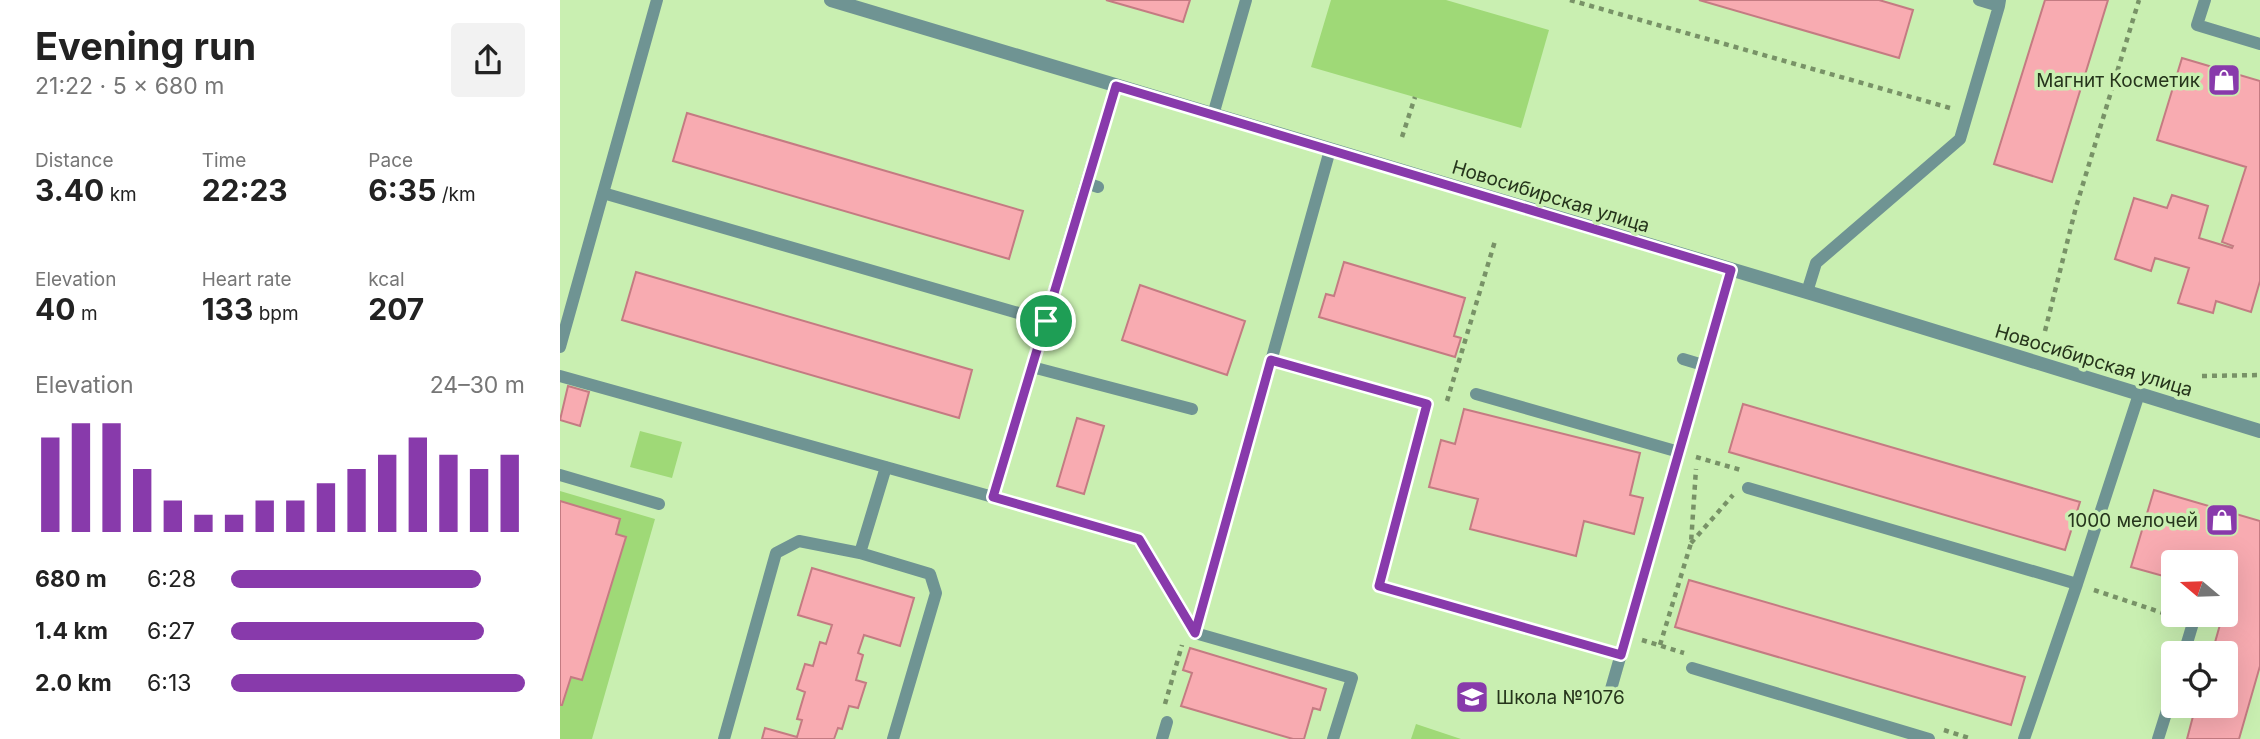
<!DOCTYPE html>
<meta charset="utf-8">
<style>
:root{--surface:#fff;--page:#f2f2f2;--text:#222;--muted:#767676;--accent:#883aab}
body{margin:0;font-family:Inter,sans-serif;background:var(--page);color:var(--text);height:100vh;display:flex;flex-direction:column;font-size:26px;white-space:nowrap}
*{box-sizing:border-box;margin:0}
p{font-size:23px;color:var(--muted)}
.icon{flex:none;width:38px;height:38px;fill:none;stroke:currentColor;stroke-width:2;stroke-linecap:round;stroke-linejoin:round}
.map{position:relative;flex:1;overflow:hidden}
.side{display:flex;flex-direction:column;background:var(--surface);width:560px}
.side>*{flex:none}
.needle{width:46px;rotate:289deg}
.buttons{position:absolute;left:1601px;top:550px;display:grid;gap:14px}
.buttons a{display:grid;place-items:center;width:77px;height:77px;border-radius:7px;background:var(--surface);box-shadow:0 7px 28px #0002;font-size:35px}
.pin{position:absolute;display:grid;place-items:center;width:60px;height:60px;color:#fff;margin:-30px;border:4px solid #fff;border-radius:50%;box-shadow:0 2px 7px #0007}
.round{display:grid;place-items:center;flex:none;width:74px;height:74px;border-radius:7px;background:var(--page)}
.head{display:flex;align-items:center;justify-content:space-between;height:119px;padding:0 35px}
h1{font-size:38px;font-weight:700;line-height:52px}
.figures{display:grid;grid-template-columns:repeat(3,1fr);gap:10px;height:119px;padding:7px 35px}
.figures div{display:grid;align-content:center}
.figures b{font-size:30px;font-weight:700}
.figures small{font-size:19px;font-weight:400}
.figures p{font-size:19px}
.chart{height:196px;padding:14px 35px}
.chart p{display:flex;justify-content:space-between}
.chart svg{width:100%;height:126px;margin-top:7px;stroke:var(--accent);stroke-width:6}
ul{padding:0 35px;list-style:none;font-size:23px}
li{display:grid;grid-template-columns:112px 84px 1fr;align-items:center;height:52px}
li i{height:18px;border-radius:9px;background:var(--accent)}
main{display:flex;flex:1;min-height:0}
.map>svg:first-child{display:block}
.green{fill:#9fd977}
.building{fill:#f8abb1;stroke:#c47b82;stroke-width:2}
.lines{fill:none;stroke-linecap:round;stroke-linejoin:round}
.path{stroke:#789267;stroke-width:4.5;stroke-dasharray:5 5;stroke-linecap:butt}
.lane{stroke:#6f9493;stroke-width:12}
.street{stroke:#6f9493;stroke-width:14}
.route-casing{stroke:#fff;stroke-width:14}
.route{stroke:#883aab;stroke-width:9}
.labels{text-anchor:middle;stroke-width:7;stroke-linejoin:round;paint-order:stroke}
.poi-label{font-size:19px;fill:#26351c;stroke:#c9efb1;text-anchor:end}
.street-label{font-size:19px;fill:#26351c;stroke:#c9efb1}
</style>
<main>
<section class="side">
<div class="head"><div><h1>Evening run</h1><p>21:22 · 5 × 680 m</p></div><a class="round"><svg class="icon" aria-label="share" viewBox="0 0 24 24"><path d="M12 15V3M7 8l5-5 5 5M5 13v7h14v-7"/></svg></a></div>
<div class="figures">
<div><p>Distance</p><b>3.40<small> km</small></b></div>
<div><p>Time</p><b>22:23</b></div>
<div><p>Pace</p><b>6:35<small> /km</small></b></div>
</div>
<div class="figures">
<div><p>Elevation</p><b>40<small> m</small></b></div>
<div><p>Heart rate</p><b>133<small> bpm</small></b></div>
<div><p>kcal</p><b>207</b></div>
</div>
<div class="chart"><p><span>Elevation</span>24–30 m</p>
<svg viewBox="0 0 160 44" preserveAspectRatio="none"><path d="M5 44V11M15 44V6M25 44V6M35 44V22M45 44V33M55 44V38M65 44V38M75 44V33M85 44V33M95 44V27M105 44V22M115 44V17M125 44V11M135 44V17M145 44V22M155 44V17"/></svg>
</div>
<ul>
<li><b>680 m</b>6:28<i style="width:85%"></i></li>
<li><b>1.4 km</b>6:27<i style="width:86%"></i></li>
<li><b>2.0 km</b>6:13<i style="width:100%"></i></li>
</ul>
</section>
<div class="map">
<svg width="1700" height="739" viewBox="0 0 1700 739">
<rect width="100%" height="100%" fill="#c9efb1"/>
<path class="green" d="M771,0h115l103,30 -28,98 -210,-61z
M80,431l42,11 -10,36 -42,-11z
M0,491l95,28 -63,220h-32z
M856,724l45,15h-50z"/>
<path class="building" d="M546,0h84l-7,22z
M1139,0h180l34,10 -14,48z
M1485,0h63l-56,182 -58,-18z
M1622,58l78,23v200l-9,31 -35,-11 -3,12 -35,-10 11,-35 -34,-10 -4,13 -36,-12 19,-61 33,10 5,-13 36,11 -9,32 33,10 1,-2 -11,-4 24,-75 -89,-27z
M127,113l336,98 -14,48 -336,-98z
M784,262l121,36 -11,38 7,2 -6,19 -136,-40 7,-23 8,2z
M76,272l336,98 -13,48 -337,-98z
M580,285l105,36 -18,54 -105,-35z
M8,386l21,6 -9,34 -20,-6z
M1183,404l337,98 -15,48 -336,-98z
M904,409l176,44 -10,42 13,3 -9,36 -50,-13 -8,35 -106,-27 8,-30 -49,-12 12,-47 14,4z
M517,418l27,8 -20,68 -27,-8z
M1594,490l106,31v145l-21,73h-52l9,-34h30v-52h-14l11,-39h3l3,-19h-3v-33h-52v17l-43,-12z
M0,501l60,18 -4,15 10,3 -44,143 -11,-3 -9,28h-2z
M252,568l102,30 -14,48 -36,-11 -6,18 5,2 -7,25 10,3 -8,25 -9,-2 -7,23 -4,-1 -4,11h-72l3,-11 32,9 5,-17 -5,-1 8,-27 -8,-3 8,-25 8,2 7,-24 6,2 6,-19 -34,-10z
M1129,580l336,97 -14,48 -336,-98z
M630,648l136,41 -6,21 -7,-2 -9,31h-11l-112,-33 11,-33 -9,-3z"/>
<g class="lines">
<path class="path" d="M1010,0l380,108
M842,137l13,-40
M1485,331l31,-124 63,-207
M1642,376l58,-1
M887,401l48,-160
M1136,457l45,13
M450,502l129,37 43,72
M1131,543l42,-48
M1534,590l81,27
M1082,640l42,13
M1100,645l31,-102 5,-74
M605,704l17,-59
M1384,730l28,9"/>
<path class="lane" d="M1419,0l20,6 1,-6
M1645,0l-8,25 63,19
M653,115l33,-115
M770,150l-135,483 157,45 -19,61
M538,187l-12,-4 30,-97
M43,193l443,128
M1247,292l9,-29 144,-124 39,-133
M0,347l97,-347
M1123,359l20,6
M711,360l156,44 -48,182 242,69
M472,367l160,42
M0,376l433,121 93,-314
M916,394l203,58
M326,467l-26,86 70,21 6,19 -43,146
M0,475l99,29
M1188,488l329,96 62,-190
M1624,653l9,-30
M1132,668l237,71
M1051,689l120,-419
M164,739l52,-186 23,-12 61,12
M602,739l5,-17
M1464,739l53,-155
M1598,739l16,-51"/>
<path class="street" d="M271,0l986,295 443,136"/>
</g>
<g class="lines">
<defs>
<path id="route" d="M556,86l615,184 -110,385 -242,-69 48,-182 -156,-44 -76,273 -56,-94 -146,-42z"/>
</defs>
<use href="#route" class="route-casing"/>
<use href="#route" class="route"/>
</g>
<defs>
<symbol id="shop-square" viewBox="-11 -11 22 22"><rect x="-9" y="-9" width="18" height="18" rx="4" fill="#883aab" stroke="#c9efb1"/><path d="M-5-2.5h2.3a2.7 3.5 0 0 1 5.4 0H5L5.5 6h-11ZM-1.5-2.5h3a1.5 2.3 0 0 0-3 0Z" fill="#fff"/></symbol>
<symbol id="school-square" viewBox="-11 -11 22 22"><rect x="-9" y="-9" width="18" height="18" rx="4" fill="#883aab" stroke="#c9efb1"/><path d="M0-5L7-2L0 1L-7-2ZM-4 1L0 2.5L4 1V4Q0 6-4 4Z" fill="#fff"/></symbol>
</defs>
<g fill-rule="evenodd">
<use href="#shop-square" x="1645" y="61" width="38" height="38"/>
<use href="#shop-square" x="1643" y="501" width="38" height="38"/>
<use href="#school-square" x="893" y="678" width="38" height="38"/>
</g>
<g class="labels">
<g class="poi-label">
<text x="1640" y="87">Магнит Косметик</text>
<text x="1638" y="527">1000 мелочей</text>
<text x="936" y="704" text-anchor="start">Школа №1076</text>
</g>
<g class="street-label">
<text transform="translate(991 196) rotate(17)" y="7">Новосибирская улица</text>
<text transform="translate(1534 360) rotate(17)" y="7">Новосибирская улица</text>
</g>
</g>
</svg>
<div class="buttons">
<a><svg class="needle" viewBox="-14 -14 28 28"><path d="M0-13l5 13h-10z" fill="#e53935"/><path d="M0 13l5-13h-10z" fill="#767676"/></svg></a>
<a><svg class="icon" aria-label="locate" viewBox="0 0 24 24"><circle cx="12" cy="12" r="6"/><path d="M12 2v4M12 18v4M2 12h4M18 12h4"/></svg></a>
</div>
<div class="pin" style="left:486px;top:321px;background:#1e9e55"><svg class="icon" aria-label="arrive" viewBox="0 0 24 24"><path d="M6 21V4h12l-3 4 3 4H6"/></svg></div>
</div>
</main>
